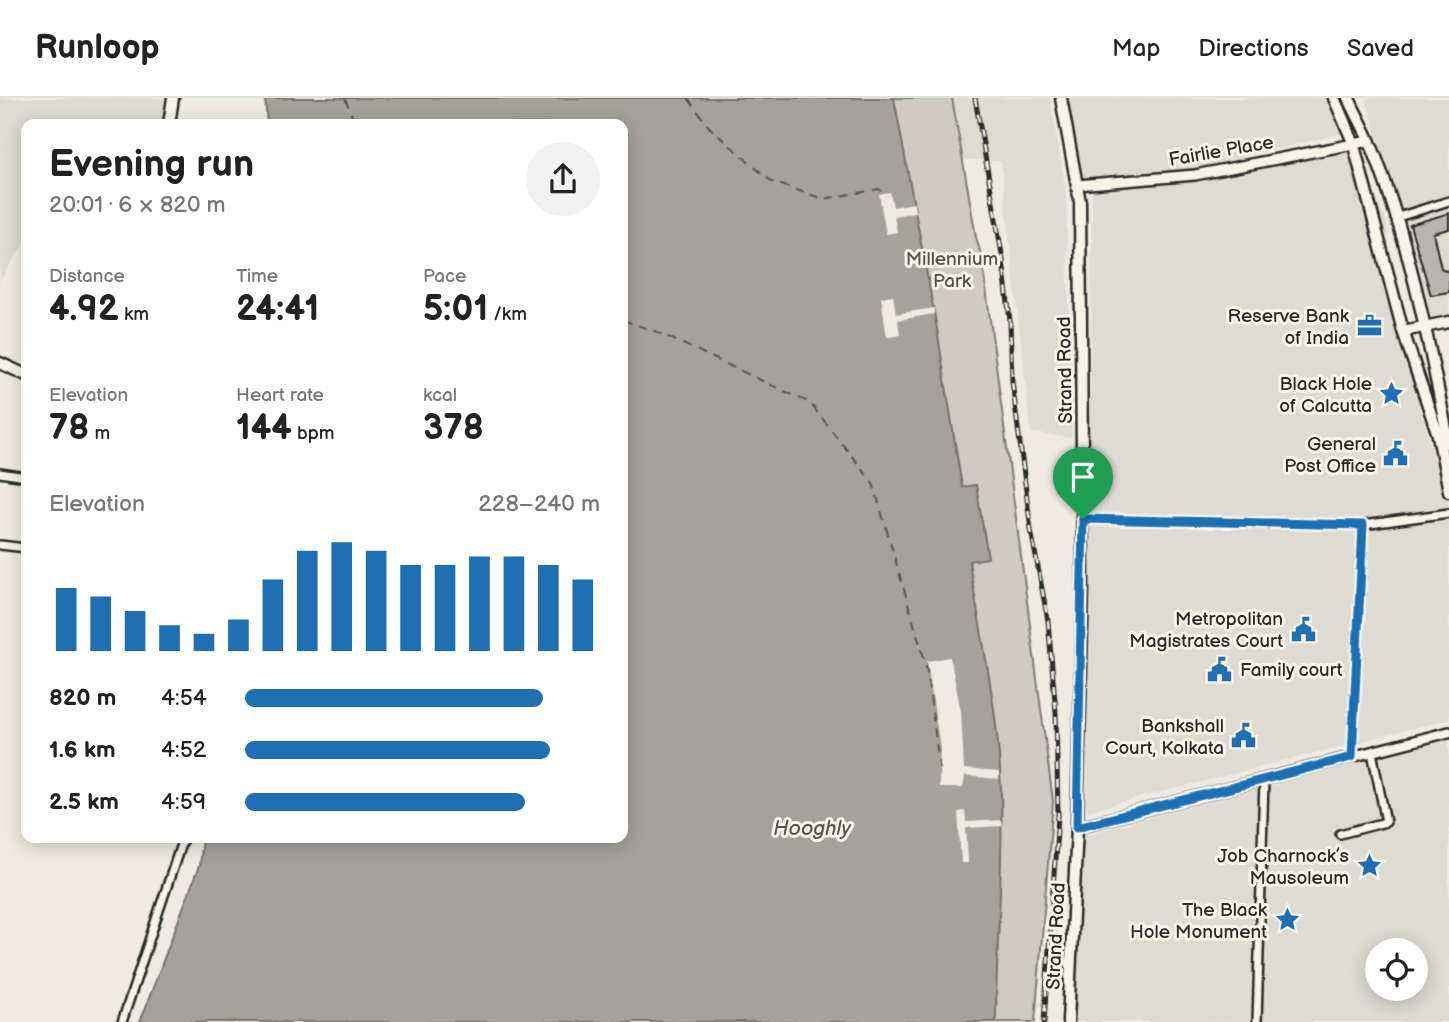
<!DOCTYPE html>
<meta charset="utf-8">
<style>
:root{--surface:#fff;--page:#f2f2f2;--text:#222;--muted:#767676;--line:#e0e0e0;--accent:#1f6fb2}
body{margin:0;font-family:"Balsamiq Sans",sans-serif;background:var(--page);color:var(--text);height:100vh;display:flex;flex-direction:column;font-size:26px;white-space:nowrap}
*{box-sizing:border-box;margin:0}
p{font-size:23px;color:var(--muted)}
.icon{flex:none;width:38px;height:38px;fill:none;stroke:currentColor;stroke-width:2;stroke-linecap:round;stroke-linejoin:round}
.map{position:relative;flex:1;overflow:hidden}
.panel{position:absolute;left:21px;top:21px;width:607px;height:724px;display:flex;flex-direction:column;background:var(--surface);border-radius:14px;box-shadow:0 4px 18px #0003}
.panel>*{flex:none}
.controls{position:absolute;left:1365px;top:840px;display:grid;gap:14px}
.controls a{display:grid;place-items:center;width:63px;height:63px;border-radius:50%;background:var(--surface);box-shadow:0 4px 18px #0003;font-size:35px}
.pin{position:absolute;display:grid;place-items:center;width:60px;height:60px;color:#fff;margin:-72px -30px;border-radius:50% 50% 50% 0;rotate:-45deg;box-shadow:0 0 7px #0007}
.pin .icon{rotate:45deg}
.round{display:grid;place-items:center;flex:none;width:74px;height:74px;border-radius:37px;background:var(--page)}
.overview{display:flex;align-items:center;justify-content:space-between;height:119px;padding:0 28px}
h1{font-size:38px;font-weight:800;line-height:52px}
.figures{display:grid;grid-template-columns:repeat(3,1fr);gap:10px;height:119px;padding:7px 28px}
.figures div{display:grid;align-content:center}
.figures b{font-size:35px;font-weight:800}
.figures small{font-size:19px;font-weight:400}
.figures p{font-size:19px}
.chart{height:196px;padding:14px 28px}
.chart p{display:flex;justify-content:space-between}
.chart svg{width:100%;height:126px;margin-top:7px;stroke:var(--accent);stroke-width:6}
ul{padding:0 28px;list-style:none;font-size:23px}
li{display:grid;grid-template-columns:112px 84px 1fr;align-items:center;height:52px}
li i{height:18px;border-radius:9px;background:var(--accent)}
header{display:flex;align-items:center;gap:42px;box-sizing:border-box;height:98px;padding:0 35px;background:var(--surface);border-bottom:2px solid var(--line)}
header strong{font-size:33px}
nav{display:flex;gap:38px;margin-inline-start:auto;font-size:24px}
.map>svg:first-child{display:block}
.built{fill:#dedbd1;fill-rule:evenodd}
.green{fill:#cfcbc2;stroke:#7d7b76;stroke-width:2}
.water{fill:#a4a29a;stroke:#74726e;stroke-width:2}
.pier{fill:#efebe0}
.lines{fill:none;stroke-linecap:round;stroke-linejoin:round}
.ferry{stroke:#555552;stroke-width:2;stroke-dasharray:9 7;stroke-linecap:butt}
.building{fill:#b8b5ae;stroke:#2b2b2b;stroke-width:2}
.minor-casing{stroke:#2b2b2b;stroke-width:12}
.tertiary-casing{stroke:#2b2b2b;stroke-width:14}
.secondary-casing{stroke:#2b2b2b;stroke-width:15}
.minor{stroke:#f7f3e8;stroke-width:7}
.tertiary{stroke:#f7f3e8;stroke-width:9}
.secondary{stroke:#f7f3e8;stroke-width:10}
.rail-casing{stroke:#2b2b2b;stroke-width:5}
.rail{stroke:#f7f3e8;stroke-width:2.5;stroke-dasharray:8;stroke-linecap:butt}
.route-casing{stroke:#fff;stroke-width:14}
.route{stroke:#1f6fb2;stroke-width:9}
.labels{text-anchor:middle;stroke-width:6;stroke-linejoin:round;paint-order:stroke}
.street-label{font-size:19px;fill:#2b2b2b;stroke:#f7f3e8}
.park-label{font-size:19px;fill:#545351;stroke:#f7f3e8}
.poi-label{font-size:19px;fill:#2b2b2b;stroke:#f7f3e8;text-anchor:end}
.water-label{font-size:21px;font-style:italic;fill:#555552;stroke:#f7f3e8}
</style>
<header>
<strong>Runloop</strong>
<nav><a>Map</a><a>Directions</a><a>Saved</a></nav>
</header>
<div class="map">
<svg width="1449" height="924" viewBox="0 0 1449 924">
<rect width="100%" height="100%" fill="#efebe0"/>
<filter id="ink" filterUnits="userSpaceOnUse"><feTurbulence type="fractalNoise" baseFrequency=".0143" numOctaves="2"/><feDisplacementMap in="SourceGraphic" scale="14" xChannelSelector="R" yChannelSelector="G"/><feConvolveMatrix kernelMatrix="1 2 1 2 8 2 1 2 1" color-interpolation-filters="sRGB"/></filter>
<g filter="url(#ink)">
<path class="built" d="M0,0h165l-4,26h-135v116l-26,41z
M900,0h150l16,93 6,247 -41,-5 -30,-272 -89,-3z
M1060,0h268l15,35 -145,35 -123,12z
M1366,0h83v216l-17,3 -28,-86z
M1356,53l31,72 10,109 52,173v214l-362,92 5,-623 103,-7z
M1449,642v282h-374l7,-187zM1377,852h39v39h-39z"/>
<path class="green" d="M892,0h60l24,139 6,21 71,543 -18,221h-40l4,-243z"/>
<path class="water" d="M265,0h629l42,225 26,164 14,-2 12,73 -19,3c10,64 25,130 30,195 7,88 -3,177 -3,266h-856l59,-156 3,-28h421v-714h-356z"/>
<path class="pier" d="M890,94l3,15 21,-4 1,9 -21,4 3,16 -11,2 -7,-40z
M893,197l3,19 38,-6v6l-36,6 2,15 -13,2 -6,-40z
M950,559l11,54 3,58 35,3v7l-34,-3 -2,12h-24l1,-40 -13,-87z
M965,713l1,11 35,-2 1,6 -36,2 2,35h-7l-3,-51z"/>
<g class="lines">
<path class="ferry" d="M345,0l10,26
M688,0l21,29 63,55 52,17 55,-10 5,4
M623,222l34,12 153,71 63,80 53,182 14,107"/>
</g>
<path class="building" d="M1449,115v16l-16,4 8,35 8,4v20l-18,3 -21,-70z"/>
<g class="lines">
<defs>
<path id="minor" d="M1395,120l54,-17
M0,375l26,4
M1083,421l280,6 86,-12
M0,447l26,3
M1352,659l11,-232
M1340,736l46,-12 -14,-70
M122,924l61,-184
M1257,924l7,-242"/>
<path id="tertiary" d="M1077,87l118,-10 174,-34
M1077,729l372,-95"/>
<path id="secondary" d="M1061,0l19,104 3,384 -6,241 -9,195
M1334,0l19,44 50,189 35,104 11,56
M1349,0c6,15 15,29 21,44 39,96 59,201 79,302
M169,26l4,-26
M1403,233l46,-9
M0,265l26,12"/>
</defs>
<use href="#minor" class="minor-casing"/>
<use href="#tertiary" class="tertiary-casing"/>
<use href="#secondary" class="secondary-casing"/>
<use href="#minor" class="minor"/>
<use href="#tertiary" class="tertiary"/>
<use href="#secondary" class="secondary"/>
<defs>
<path id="rail" d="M975,0l28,162 7,61 2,60 19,149 17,91 8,91 2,103 -14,207"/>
</defs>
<use href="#rail" class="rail-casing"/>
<use href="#rail" class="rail"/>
</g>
</g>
<g class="lines" filter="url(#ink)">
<defs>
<path id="route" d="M1083,421l280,6 -11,232 -275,70z"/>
</defs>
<use href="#route" class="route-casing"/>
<use href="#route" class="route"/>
</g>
<defs>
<symbol id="office-bare" viewBox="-9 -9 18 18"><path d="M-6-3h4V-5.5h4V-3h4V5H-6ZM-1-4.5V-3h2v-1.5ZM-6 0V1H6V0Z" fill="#1f6fb2" stroke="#f7f3e8" stroke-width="2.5" paint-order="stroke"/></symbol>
<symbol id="sight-bare" viewBox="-9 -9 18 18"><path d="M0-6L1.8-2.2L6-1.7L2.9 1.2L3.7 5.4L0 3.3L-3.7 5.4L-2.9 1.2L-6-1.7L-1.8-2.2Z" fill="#1f6fb2" stroke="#f7f3e8" stroke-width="2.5" paint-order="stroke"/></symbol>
<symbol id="civic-bare" viewBox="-9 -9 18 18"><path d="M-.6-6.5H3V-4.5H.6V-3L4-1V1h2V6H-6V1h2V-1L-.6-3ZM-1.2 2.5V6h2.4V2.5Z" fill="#1f6fb2" stroke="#f7f3e8" stroke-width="2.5" paint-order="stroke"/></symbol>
</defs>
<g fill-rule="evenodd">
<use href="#office-bare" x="1352" y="210" width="35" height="35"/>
<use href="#sight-bare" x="1374" y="278" width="35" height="35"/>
<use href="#civic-bare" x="1378" y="338" width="35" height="35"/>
<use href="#civic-bare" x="1286" y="514" width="35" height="35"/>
<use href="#civic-bare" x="1202" y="554" width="35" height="35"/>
<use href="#civic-bare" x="1226" y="620" width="35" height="35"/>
<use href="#sight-bare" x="1352" y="750" width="35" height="35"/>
<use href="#sight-bare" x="1270" y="804" width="35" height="35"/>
</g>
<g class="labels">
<g class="street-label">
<text transform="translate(1221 52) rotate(-10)" y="7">Fairlie Place</text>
<text transform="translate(1064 272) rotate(-91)" y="7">Strand Road</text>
<text transform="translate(1055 838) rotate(-87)" y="7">Strand Road</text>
</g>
<g class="park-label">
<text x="952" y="167">Millennium<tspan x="952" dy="22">Park</tspan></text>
</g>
<g class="poi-label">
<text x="1349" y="224">Reserve Bank<tspan x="1349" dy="22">of India</tspan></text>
<text x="1372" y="292">Black Hole<tspan x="1372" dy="22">of Calcutta</tspan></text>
<text x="1376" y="352">General<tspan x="1376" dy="22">Post Office</tspan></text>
<text x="1283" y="527">Metropolitan<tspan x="1283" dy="22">Magistrates Court</tspan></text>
<text x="1240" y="578" text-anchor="start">Family court</text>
<text x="1224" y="634">Bankshall<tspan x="1224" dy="22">Court, Kolkata</tspan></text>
<text x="1349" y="764">Job Charnock’s<tspan x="1349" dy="22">Mausoleum</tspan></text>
<text x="1267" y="818">The Black<tspan x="1267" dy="22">Hole Monument</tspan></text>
</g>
<g class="water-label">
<text x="812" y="737">Hooghly</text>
</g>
</g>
</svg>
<div class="controls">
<a><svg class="icon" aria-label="locate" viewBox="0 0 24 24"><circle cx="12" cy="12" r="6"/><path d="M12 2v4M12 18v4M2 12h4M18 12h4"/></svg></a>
</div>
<div class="pin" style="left:1083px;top:421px;background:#1e9e55"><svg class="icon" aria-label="arrive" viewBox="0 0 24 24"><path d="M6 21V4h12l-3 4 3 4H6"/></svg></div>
<section class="panel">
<div class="overview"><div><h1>Evening run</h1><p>20:01 · 6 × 820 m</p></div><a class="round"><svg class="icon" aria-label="share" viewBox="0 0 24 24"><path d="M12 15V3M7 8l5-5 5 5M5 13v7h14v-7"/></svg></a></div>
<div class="figures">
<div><p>Distance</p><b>4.92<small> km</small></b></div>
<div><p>Time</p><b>24:41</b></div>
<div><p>Pace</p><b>5:01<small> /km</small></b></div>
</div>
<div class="figures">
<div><p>Elevation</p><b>78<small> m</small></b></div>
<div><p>Heart rate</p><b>144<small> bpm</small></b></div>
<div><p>kcal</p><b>378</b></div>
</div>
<div class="chart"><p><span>Elevation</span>228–240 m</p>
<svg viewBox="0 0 160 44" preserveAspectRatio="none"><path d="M5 44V22M15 44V25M25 44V30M35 44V35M45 44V38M55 44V33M65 44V19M75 44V9M85 44V6M95 44V9M105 44V14M115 44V14M125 44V11M135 44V11M145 44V14M155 44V19"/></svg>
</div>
<ul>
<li><b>820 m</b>4:54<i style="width:84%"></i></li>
<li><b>1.6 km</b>4:52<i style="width:86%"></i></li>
<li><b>2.5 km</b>4:59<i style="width:79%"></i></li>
</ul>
</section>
</div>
